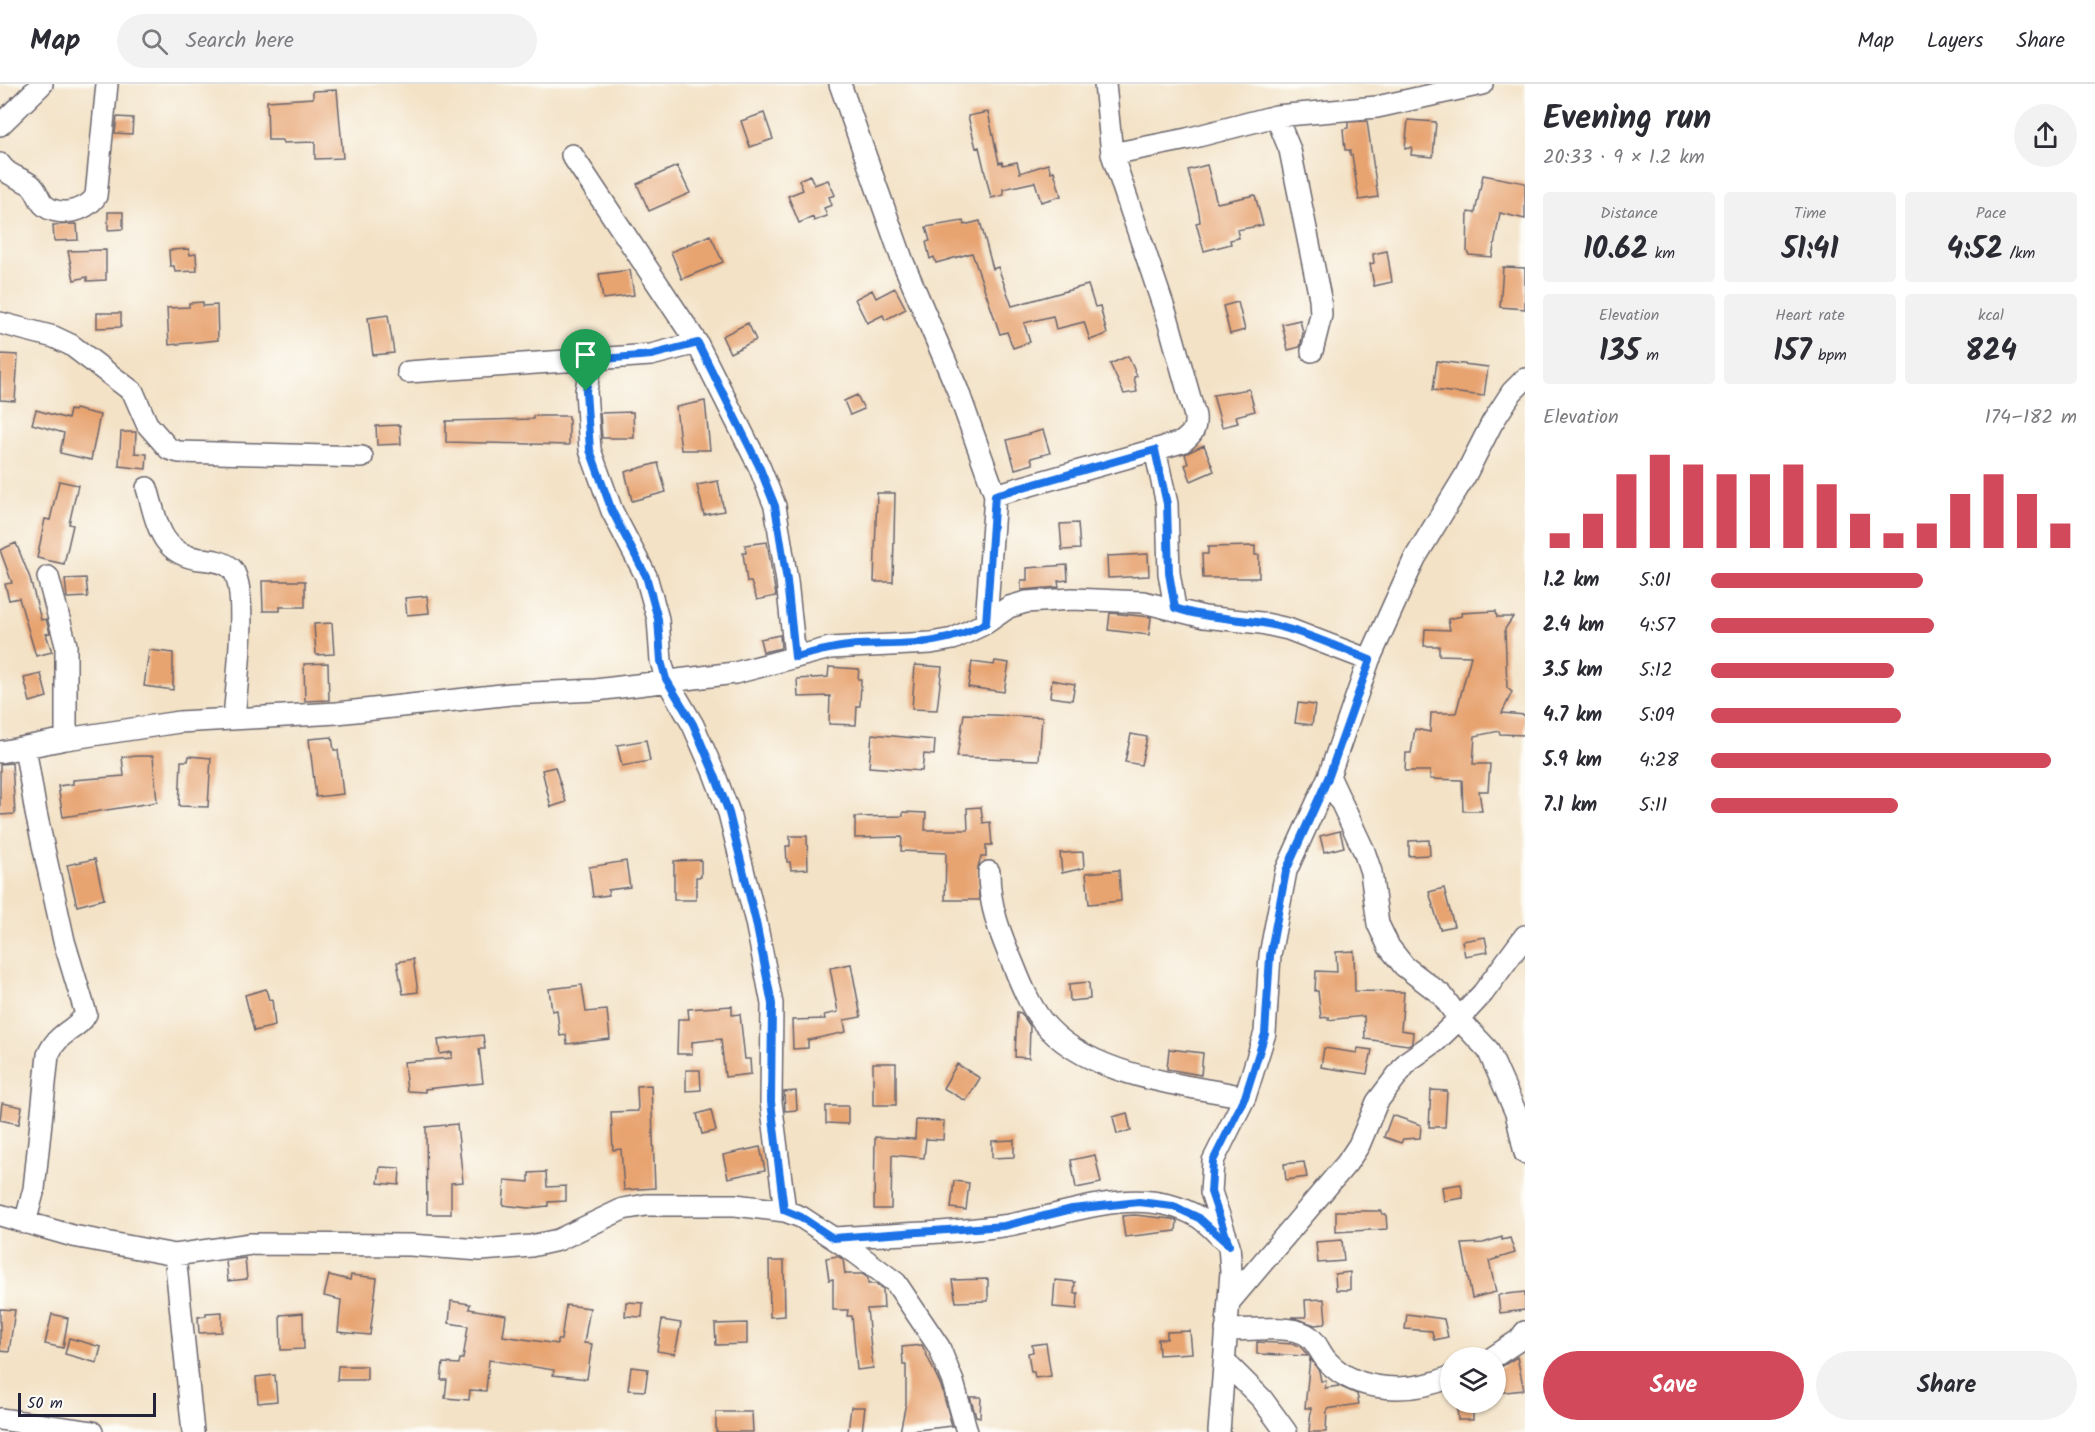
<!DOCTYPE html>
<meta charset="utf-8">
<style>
:root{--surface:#fff;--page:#f2f2f3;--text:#2b2b33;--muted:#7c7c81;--line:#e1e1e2;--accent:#d1495b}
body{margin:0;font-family:Kalam,sans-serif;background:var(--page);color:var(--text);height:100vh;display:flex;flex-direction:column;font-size:22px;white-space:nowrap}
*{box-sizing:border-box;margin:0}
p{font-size:20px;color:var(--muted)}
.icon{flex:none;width:33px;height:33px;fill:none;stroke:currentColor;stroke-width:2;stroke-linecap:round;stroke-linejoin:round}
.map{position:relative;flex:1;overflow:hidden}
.panel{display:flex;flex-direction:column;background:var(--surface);width:570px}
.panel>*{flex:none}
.tools{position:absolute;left:1440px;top:1263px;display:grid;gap:12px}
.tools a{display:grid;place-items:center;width:66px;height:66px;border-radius:50%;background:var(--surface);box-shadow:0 2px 4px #0004;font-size:30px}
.scale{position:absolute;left:18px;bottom:15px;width:138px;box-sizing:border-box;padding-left:6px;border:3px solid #22223b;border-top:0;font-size:16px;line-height:21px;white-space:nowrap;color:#22223b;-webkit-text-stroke:4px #fdfcf7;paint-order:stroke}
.pin{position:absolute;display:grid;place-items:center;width:51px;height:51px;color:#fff;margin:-62px -26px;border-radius:50% 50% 50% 0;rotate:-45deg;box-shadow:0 0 6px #0007}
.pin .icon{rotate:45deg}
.round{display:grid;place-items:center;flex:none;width:63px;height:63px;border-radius:32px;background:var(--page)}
.overview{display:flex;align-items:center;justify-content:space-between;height:102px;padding:0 18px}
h1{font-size:33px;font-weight:700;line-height:45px}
.figures{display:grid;grid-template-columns:repeat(3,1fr);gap:9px;height:102px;padding:6px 18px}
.figures div{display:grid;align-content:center;border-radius:6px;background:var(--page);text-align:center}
.figures b{font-size:30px;font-weight:700}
.figures small{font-size:16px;font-weight:400}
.figures p{font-size:16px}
.chart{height:168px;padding:12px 18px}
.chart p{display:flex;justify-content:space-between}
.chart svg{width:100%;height:108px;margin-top:6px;stroke:var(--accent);stroke-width:6}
.action{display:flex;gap:12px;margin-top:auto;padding:12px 18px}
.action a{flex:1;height:69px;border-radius:36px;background:var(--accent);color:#fff;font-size:24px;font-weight:700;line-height:69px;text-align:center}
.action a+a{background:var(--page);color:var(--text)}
ul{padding:0 18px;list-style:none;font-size:20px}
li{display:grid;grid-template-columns:96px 72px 1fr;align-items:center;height:45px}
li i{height:15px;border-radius:8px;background:var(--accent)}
header{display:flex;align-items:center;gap:36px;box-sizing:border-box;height:84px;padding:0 30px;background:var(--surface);border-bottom:2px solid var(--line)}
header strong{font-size:28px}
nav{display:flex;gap:33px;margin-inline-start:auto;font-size:21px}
.search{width:420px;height:54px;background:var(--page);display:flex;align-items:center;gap:15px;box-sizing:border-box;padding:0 21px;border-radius:33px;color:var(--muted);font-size:22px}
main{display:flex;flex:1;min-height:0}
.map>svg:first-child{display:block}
.building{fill:#e7a36f}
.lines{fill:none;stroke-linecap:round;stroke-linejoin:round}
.minor-casing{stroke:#6b656c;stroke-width:24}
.minor{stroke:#fff;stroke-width:21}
.route-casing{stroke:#fff;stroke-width:12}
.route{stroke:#1a73e8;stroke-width:8}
</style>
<header>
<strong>Map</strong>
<div class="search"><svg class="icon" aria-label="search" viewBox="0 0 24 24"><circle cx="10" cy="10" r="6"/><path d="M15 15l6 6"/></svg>Search here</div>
<nav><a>Map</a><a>Layers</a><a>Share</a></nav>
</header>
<main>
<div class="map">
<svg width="1525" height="1348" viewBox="0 0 1525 1348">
<rect width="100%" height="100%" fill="#fdfcf7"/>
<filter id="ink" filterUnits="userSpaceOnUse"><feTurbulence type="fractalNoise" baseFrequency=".0167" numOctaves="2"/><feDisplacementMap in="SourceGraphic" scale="12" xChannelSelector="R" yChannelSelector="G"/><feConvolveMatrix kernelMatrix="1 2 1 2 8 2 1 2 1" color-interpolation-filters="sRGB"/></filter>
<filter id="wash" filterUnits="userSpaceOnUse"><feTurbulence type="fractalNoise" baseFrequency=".008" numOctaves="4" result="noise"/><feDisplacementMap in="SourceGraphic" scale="24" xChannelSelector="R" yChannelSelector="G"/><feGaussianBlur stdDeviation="1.35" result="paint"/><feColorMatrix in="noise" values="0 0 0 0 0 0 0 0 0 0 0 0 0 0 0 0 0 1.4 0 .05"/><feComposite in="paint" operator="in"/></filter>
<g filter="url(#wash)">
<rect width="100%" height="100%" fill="#f3e2c6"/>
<g id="blocks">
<path class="building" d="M337,6l6,68 -28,1v-17l-32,1 -1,-3h-14l-1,-39 46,-3v-7z
M988,28l11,51 3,-1 1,3 14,-3 3,11 28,-9 3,8 3,-1 7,25 -20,6 -6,-20 -32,7 1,6 -13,3 -12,-51 -3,1 -8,-32z
M764,29l9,26 -23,8 -9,-26z
M117,33l16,1 -1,16 -17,-1z
M1408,36l28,2 -3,35 -22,-2 1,-8 -7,2z
M1367,37l11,76 -19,3 -7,-45h-2v-5h-5l-2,-21 5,-1v-6z
M1207,81l10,38 38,-8 8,30 -26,5 2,8 -9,2 1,4 -27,7 -8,-28 4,-1 -1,-9 -11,-43z
M677,82l13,27 -41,18 -12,-27z
M810,91l4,10 14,-5 7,15 -6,2 3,8 -8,3 3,8 -13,5 -1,-4 -14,6 -11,-27 15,-6 -4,-10z
M1483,91l42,8v36l-25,-6 -8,44 -23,-2 -2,-4 1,-39 7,1z
M108,128h15v17l-15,1z
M963,137l1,4 16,-4 13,48 5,-2 14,39 76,-21 7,22 5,-1 7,28 -17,6 -6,-18 -28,7 -3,-13 -29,7 6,19 -17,6 -6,-16 -7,2 -28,-81 -36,10 -2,-6 -4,2 -4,-17 4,-1 -4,-14z
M77,140l1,16 -24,1 -1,-16z
M710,151l13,27 -41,17 -11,-27z
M189,165l1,6 6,-1 1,17 -22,1 -1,-6h-4l-1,-16z
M106,166v30l-19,1v-4l-13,3 -6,-29z
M1387,167l5,31 -18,4 -4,-22 4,-1 -1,-9z
M1503,183l22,1v41l-25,-2z
M630,186l4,25 -31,4 -4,-25z
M895,204l11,21 -21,11 -2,-5 -16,8 -12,-24 17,-9 4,8z
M203,218v4l14,-1 1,35 -49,5 -2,-37 22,-1v-4z
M1238,218l7,28 -15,4 -7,-28z
M97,229h24v14l-24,1z
M388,231l6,38 -21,2 -5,-37z
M1300,236l3,13 -3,14 -12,3 -6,-26z
M748,239l8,17 -26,13 -8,-17z
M0,270l18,1 -3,46 -15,-1z
M1128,272l9,20 -3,1 3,15 -13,2 -14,-30z
M1437,277l51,6 -4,29 -51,-6z
M1249,305l6,22 -19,5 2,7 -16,4 -9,-32z
M857,311l7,14 -14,6 -6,-14z
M705,317l5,49h-29l-5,-43z
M75,325l25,6 -9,45 -31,-7 4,-20 -32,-9 4,-14 32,9 2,-9 4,1z
M633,328l1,26h-32l-2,-25z
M533,332h36v29l-123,-3v-21l87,-2z
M400,341l1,19 -24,1 -1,-19z
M1043,346l7,23 -19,5 2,6 -18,5 -8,-29z
M121,348h15l-1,21 12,1 -1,15 -27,-3z
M1204,361l10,26 -23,10 -6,-16 3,-1 -3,-10z
M658,379l8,29 -34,9 -7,-29z
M59,397l19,4 -9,39 4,1 -9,39 -27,-6 8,-39 5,1z
M718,397l6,30 -20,4 -7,-30z
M877,409h18l-2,89h-19z
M1078,439l2,26 -18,1 -2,-26z
M767,458l9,54 -19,4 -6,-18h-4l-4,-29h3l-1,-8z
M16,459l14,35 11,42 5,-1 4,14 -4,1 6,18 -16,4 -17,-58 -10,2 -4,-16 7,-1 -12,-33z
M1255,462v9h4v23h-56l-1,-24h6v-7z
M1148,470l1,22 -41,2 -1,-22z
M1067,481l1,15 -10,1 1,6 -38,3v-10h6v-12z
M86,494l2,19 -21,1 -2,-19z
M262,497h43v26h-25v4h-17z
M427,512l2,17 -22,2 -2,-17z
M1496,527l1,6h16l-8,12 2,59 5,4 -10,21 23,2v20l-25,-1 -1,-3 -24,5 -2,28h17l-2,27h-9l3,20h-19l-1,-31 -32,-1v-8h-25l1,-18h5l4,-24 15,3 1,-19h25l15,-57 -32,-1v-9h-15l1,-17 25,1 -2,-11 14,-3 -1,-3z
M1110,529l41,4 -2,18 -41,-5z
M332,539l2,31 -18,1 -2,-31z
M780,551l1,13 -18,4 -3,-13z
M149,566l24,3v37l-29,-4z
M995,577l14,2 -5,29 -36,-5 4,-25 22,3z
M328,579l1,37 -24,1 -1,-37z
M915,581l27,2 -5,43 -25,-1z
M829,583l30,2 -1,10h3l-1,27h-3l-1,19 -27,-1 1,-28 -32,1 -1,-18 31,-2z
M41,590l6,23 -17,5 -6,-24z
M1052,596l23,4 -3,16 -22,-3z
M1298,619l17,2 -3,20 -17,-2z
M964,630l78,3 -3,43 -82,-3z
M872,650l63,6 -1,15 -10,-1 -2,17 -53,-4z
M1131,650l16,3 -6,28 -16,-3z
M332,653l2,13h4l5,44 -27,3 -7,-58z
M646,656l4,21 -28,5 -5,-21z
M139,672h14l4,46 -94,15 -5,-31 15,-2v-4l51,-4 -2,-19z
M189,672l22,2 -3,49 -29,-1 2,-45h7z
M12,679l3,51 -15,1v-51z
M555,683l11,35 -15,5 -9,-37z
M981,723l2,16 7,-1 2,23h-6v12h-5l-3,10 1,33h-34l1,-47 -45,-2 1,-14 -47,1v-21l48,-1v-4l23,1 -1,17h43l-1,-22z
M1340,747l4,16 -20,5 -4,-16z
M790,752h17l1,33 -17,1 -1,-8h-3l-1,-16h4z
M1429,756l1,15 -21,1v-15z
M1083,768l1,16 -22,5 -2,-20z
M95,775l9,40 -27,7 -10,-41z
M701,776v17h-5v23h-22v-39z
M626,777l4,26 -22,3 1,5 -16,2 -4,-30z
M1119,786l2,31 -32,3 -3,-31z
M1444,804l10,38 -14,3 -11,-37z
M1485,853l3,15 -23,4 -3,-15z
M1354,867l1,40 49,1 -3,38 12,2 -1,11 -4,2 -43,-6 -1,-23 -36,4 1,-3 -8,1 -3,-27h-3l1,-20 21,1 -1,-20z
M413,875l5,33 -15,2 -6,-32z
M851,880l10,53 -17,3 2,12 -38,8v8l-15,1 -1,-29 33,-1 -1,-4 14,-3 -8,-44z
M1089,898l1,17 -20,2 -1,-17z
M582,901l4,27 21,-2 3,29 -43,5 -1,-9 -6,1 -3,-26 -5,1 -3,-22z
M266,905l3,11 3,-1 3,27 -21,5 -9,-36z
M732,922v9l8,-1 5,45h5l1,15 -26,3 -4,-38 -29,3v12h-15l1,-35h11l-1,-10z
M1017,928l4,1 9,13 -1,32 -14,-1z
M483,951l2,14h-6l4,34 -58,6v3l-18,-1 -3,-29 48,-4v-6l-12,2 -2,-14z
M1324,964l33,5 1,-5 14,2 -5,24 -46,-7z
M1169,965l34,4 -2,22 -34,-6z
M873,979h23v42h-23z
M957,980l23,14 -14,23 -23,-13z
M686,986h14l1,20 -15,1z
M651,1001l4,103 -31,2 -3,-41 -8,1 -2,-38 27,-1 -1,-25z
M1431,1006l16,1 -2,36h-16z
M796,1007l1,19 -12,1 -1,-19z
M2,1019l20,4 -3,17 -19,-4z
M826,1022h22v18l-22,-1z
M711,1026l5,21 -14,3 -5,-20z
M1127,1029l4,18 -14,3 -4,-17z
M1392,1031l29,10 -1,13 -17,1 -2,4 -17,-6z
M916,1036l28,1 -1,19 -17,-1 -2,19 -32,-3 -1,54h-17l1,-72 40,2z
M457,1040l6,58 -12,1v31h-24l-1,-87z
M1014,1056v17l-22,1v-17z
M760,1063l5,23 -37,8 -5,-23z
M1095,1071l6,28 -25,5 -5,-28z
M1304,1078l3,15 -21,3 -2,-16z
M380,1083l20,1 -1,17 -21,-2z
M546,1088l1,15 19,-1v15l-18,1v4l-20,2 -25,-3 2,-25 24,2v-9z
M954,1097l15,2 -3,27 -15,-2z
M1461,1100l2,14 -19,3 -2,-14z
M1336,1127h46v3h4l1,15 -51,3z
M1135,1131l36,4 6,2 -1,10 -51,6 -3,-21z
M1502,1153v3l8,-2 5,15 -26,8 7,31 -24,6 -10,-54 21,-1z
M1342,1156l2,21 -26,2 -2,-21z
M837,1172l6,3 2,15h17l6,4v6h8l7,5 1,19 -17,1 6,59 -16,2 -5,-54h-5l1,-6h-15v-31l-4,1 -3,-22z
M245,1174l2,21 -19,2 -2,-20z
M769,1177h15l1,55 -15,1z
M1350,1188v18h-14l-1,-16z
M329,1191l21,5 1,-5 26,3 -7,57 -32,-3 3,-32 -17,-4z
M988,1195v22l-32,1 -4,-22z
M1055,1196l20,2 -1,11h4l-1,16 -24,-2z
M1525,1208v18l-25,3 -2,-18z
M1324,1215l2,22 -2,3 -9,1 -24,-8h15l-1,-17z
M451,1217l19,3 -1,5 37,6 -3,21 54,8v-4h4l5,-35 24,3 -6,35 8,1 -5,35 -34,-4 1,-5 -65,-10 -3,31 -16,-1 -1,10 -24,-2 2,-18h-6l2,-17 16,1 1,-5h3l5,-33 -19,-3z
M626,1218l17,1 -1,14 -17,-1z
M0,1225l15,1 -6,42 -9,-1z
M222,1228v20l-23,1 -1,-16 8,-1v-3z
M303,1229l1,36 -23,1 -1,-35z
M52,1230l16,4 -5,30 -18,-4z
M1407,1230l37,5 4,18 -14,3 -2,-9 -27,-2z
M662,1236l19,3 -6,31 -18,-3z
M747,1239v21l-31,1 -1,-21z
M1190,1247l2,22 -33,2 -1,-16h9v-7z
M69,1254l32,9 -4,16 -32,-9z
M1257,1258l37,2 7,3 7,9 -51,-2z
M1046,1259l5,33 -16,2 -1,-6h-3l-3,-19 5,-1 -1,-7z
M922,1261l19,41 11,40 -52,6 6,-29v-38h-3l-1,-18z
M1517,1273l7,33 -28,3v-23z
M1310,1274l9,13 2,10h5l-1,7 14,-2 18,8 2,10 -32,5 -1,23h-17l2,-24h-6z
M338,1282h29v14h-30z
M631,1283l17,2 -3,22 -17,-1z
M275,1291l2,26 -19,2 -2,-26z
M970,1313h11l-1,20 -4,-1z
M1473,1321v15h-15l-1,-14z
M851,1323h14l-3,25h-14z
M716,1328h36l1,20h-37z"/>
</g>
</g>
<g filter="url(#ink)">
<use href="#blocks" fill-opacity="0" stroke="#6b656c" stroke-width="1.5"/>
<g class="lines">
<defs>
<path id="minor" d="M840,0l63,178 55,129 37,104 -9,128
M1276,32l14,34 30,148 1,17 -9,36
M0,41l42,-41
M1112,70l75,-15 89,-23 101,-9 105,-23
M572,71l125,188 62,123 16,40 12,75 8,76
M0,80c7,12 20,13 31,21 6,5 7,13 12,19 14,14 43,8 53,-8l11,-112
M0,239l54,14 17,8 62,47 14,32 22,25 10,3 183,5
M591,276l-5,31 4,59 22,61 34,65 12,43 3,42 5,18 27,46 21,48 15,40 27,109 16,82 -1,98 14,109
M408,288l243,-17 46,-12
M1155,366l12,54 2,69 6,35
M147,404c10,33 12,66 53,71 11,1 23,2 31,9 19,18 5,123 3,150
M995,411l187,-53c11,-8 14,-13 13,-26l-27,-96 -56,-166 -7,-70
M48,493l18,68v94
M0,668l66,-13 113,-17 158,-9 174,-19 85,-4 139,-17 95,-25 101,-5 22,-4 33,-16 23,-16 17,-5 46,-3 71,3 61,15 57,6 27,6 81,31
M1329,692l35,75 7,21 7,52 11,23 15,19 38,29 17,24 29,31 28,63 9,40
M989,788c0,34 11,61 24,92 8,20 16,40 29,57 44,55 138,63 203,76
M0,1131l73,21 102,19 76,-11 159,1 71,5 50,-4 27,-6 65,-31 23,-4h89l50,6 16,6 55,36 40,30 43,64 14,35 14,50
M25,1139l9,-34 14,-134c11,-25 30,-25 38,-41l-22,-73 -28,-128 -11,-66
M833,1154c56,-4 113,-4 169,-12 63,-9 135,-45 196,-9 11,7 21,19 31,28
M175,1171l18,177
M1230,1217l117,-138 12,-18 18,-43 31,-41 27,-19 24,-23 24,-26 42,-57
M1226,1246c21,0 62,-5 79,4 12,6 14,19 23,28 30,32 85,31 122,15
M1492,1274l27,-18 6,-8
M1225,1278l37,37 24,33
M0,1335l92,13
M1219,1348l12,-160 -2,-27 -18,-53 2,-31 32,-64 20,-64 5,-78 16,-84 43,-95 40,-116 46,-102 50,-82 27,-53 20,-31 13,-13"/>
</defs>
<use href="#minor" class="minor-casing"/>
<use href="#minor" class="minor"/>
</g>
</g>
<g class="lines" filter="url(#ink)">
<defs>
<path id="route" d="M698,259l61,123 16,40 12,75 8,76c21,-5 42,-11 64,-12 47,-2 84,2 127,-22l9,-128 160,-45 12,54 2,69 6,35c29,10 58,10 88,15 37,7 72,23 107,37l-41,116 -43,95 -16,85 -5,78 -20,63 -32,64 -2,31 18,53 -30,-27 -26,-12 -34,-4 -67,7 -68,17 -171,12 -32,-21 -17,-7 -13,-108 1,-98 -16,-82 -27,-109 -15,-40 -21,-49 -27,-45 -5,-18 -3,-42 -12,-43 -34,-65 -22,-61 -4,-59 5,-31 60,-5z"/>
</defs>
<use href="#route" class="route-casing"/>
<use href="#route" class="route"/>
</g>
</svg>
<div class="tools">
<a><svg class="icon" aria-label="layers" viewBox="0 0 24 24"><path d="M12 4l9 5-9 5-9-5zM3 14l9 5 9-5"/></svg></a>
</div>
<div class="scale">50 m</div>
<div class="pin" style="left:586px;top:307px;background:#1e9e55"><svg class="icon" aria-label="arrive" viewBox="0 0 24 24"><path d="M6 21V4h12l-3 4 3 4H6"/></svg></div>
</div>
<section class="panel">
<div class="overview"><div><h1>Evening run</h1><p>20:33 · 9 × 1.2 km</p></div><a class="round"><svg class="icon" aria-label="share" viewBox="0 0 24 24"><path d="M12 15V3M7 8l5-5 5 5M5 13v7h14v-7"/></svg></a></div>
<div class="figures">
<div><p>Distance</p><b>10.62<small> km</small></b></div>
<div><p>Time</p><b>51:41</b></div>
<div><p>Pace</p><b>4:52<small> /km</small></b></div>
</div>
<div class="figures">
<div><p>Elevation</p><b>135<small> m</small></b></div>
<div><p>Heart rate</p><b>157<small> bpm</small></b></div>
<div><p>kcal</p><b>824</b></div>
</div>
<div class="chart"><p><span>Elevation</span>174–182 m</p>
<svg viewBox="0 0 160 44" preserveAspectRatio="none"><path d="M5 44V38M15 44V30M25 44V14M35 44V6M45 44V10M55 44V14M65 44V14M75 44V10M85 44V18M95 44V30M105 44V38M115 44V34M125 44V22M135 44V14M145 44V22M155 44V34"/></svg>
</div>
<ul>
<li><b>1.2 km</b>5:01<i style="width:58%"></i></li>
<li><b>2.4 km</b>4:57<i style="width:61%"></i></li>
<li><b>3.5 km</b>5:12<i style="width:50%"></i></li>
<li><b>4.7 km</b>5:09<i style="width:52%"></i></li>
<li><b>5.9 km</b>4:28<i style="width:93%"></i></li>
<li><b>7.1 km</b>5:11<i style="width:51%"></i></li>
</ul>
<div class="action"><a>Save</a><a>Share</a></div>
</section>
</main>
